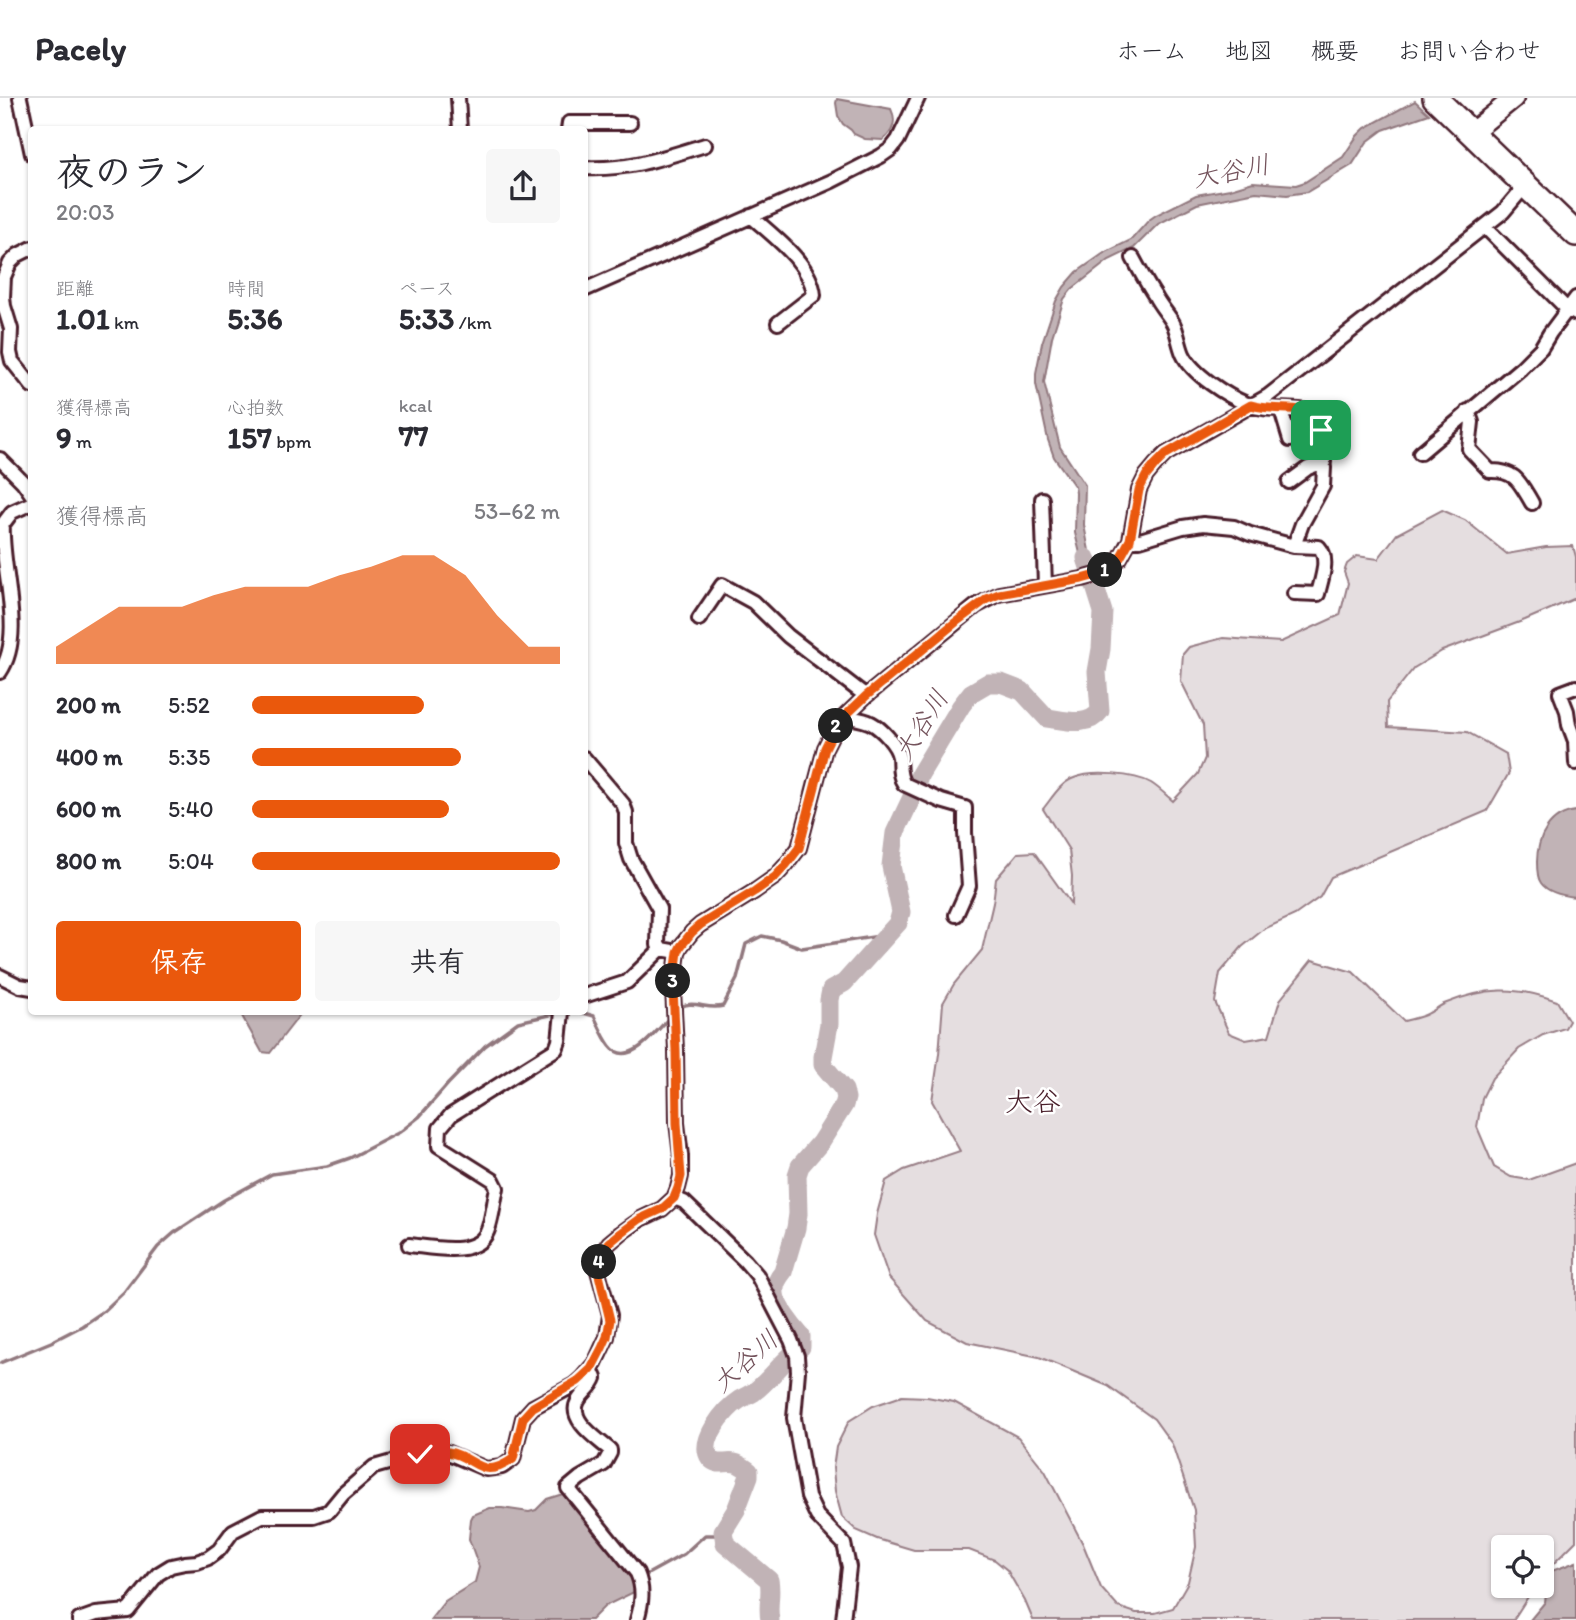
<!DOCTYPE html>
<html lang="ja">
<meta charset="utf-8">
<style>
:root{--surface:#fff;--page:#f7f7f7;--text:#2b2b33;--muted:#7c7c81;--line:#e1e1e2;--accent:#ea580c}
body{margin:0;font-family:Itim,"Klee One",sans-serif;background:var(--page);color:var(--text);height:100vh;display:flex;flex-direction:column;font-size:26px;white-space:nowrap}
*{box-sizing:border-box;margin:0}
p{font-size:23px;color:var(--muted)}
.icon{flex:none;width:38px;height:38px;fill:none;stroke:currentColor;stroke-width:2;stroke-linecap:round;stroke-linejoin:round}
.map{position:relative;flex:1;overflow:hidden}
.details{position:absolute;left:28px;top:28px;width:560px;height:889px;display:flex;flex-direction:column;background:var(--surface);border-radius:7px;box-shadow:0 2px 5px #0004}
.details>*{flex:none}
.tools{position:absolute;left:1491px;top:1437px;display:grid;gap:14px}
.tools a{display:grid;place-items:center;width:63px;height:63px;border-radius:7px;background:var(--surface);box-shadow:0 2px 5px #0004;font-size:35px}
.pin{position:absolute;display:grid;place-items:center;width:60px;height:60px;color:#fff;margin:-30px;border-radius:14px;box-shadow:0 4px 10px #0006}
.km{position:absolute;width:35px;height:35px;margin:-18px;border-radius:50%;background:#222;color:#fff;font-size:19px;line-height:35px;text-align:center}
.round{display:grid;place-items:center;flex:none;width:74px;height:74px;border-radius:7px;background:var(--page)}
.summary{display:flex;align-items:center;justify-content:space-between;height:119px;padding:0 28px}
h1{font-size:38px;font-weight:800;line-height:52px}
.stats{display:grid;grid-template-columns:repeat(3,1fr);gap:10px;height:119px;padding:7px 28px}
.stats div{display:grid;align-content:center}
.stats b{font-size:30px;font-weight:800}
.stats small{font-size:19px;font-weight:400}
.stats p{font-size:19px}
.chart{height:196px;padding:14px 28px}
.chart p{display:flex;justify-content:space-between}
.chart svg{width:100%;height:126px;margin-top:7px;fill:var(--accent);opacity:.7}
.action{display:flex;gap:14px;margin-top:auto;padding:14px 28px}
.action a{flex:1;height:80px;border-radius:7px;background:var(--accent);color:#fff;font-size:28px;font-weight:800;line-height:80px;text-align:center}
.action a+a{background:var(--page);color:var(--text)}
ul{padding:0 28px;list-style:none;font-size:23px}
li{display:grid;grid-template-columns:112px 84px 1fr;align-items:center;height:52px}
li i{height:18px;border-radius:9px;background:var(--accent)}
header{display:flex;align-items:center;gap:42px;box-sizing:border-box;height:98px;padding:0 35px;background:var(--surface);border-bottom:2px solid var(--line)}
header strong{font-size:33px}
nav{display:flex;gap:38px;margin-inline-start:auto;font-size:24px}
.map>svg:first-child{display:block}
.green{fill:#e5dee0;stroke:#987e86;stroke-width:2}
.water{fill:#c1b3b6;stroke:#91787e;stroke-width:2}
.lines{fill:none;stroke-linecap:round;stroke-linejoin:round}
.stream{stroke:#91787e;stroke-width:3.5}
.river{stroke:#c1b3b6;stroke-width:19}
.street-casing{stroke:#4a1f2b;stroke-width:18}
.secondary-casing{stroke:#4a1f2b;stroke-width:23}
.highway-casing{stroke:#4a1f2b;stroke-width:28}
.street{stroke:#fff;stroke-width:12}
.secondary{stroke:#fff;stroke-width:18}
.highway{stroke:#fff;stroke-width:23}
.route-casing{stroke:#fff;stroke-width:14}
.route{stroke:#ea580c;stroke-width:9}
.labels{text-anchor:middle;stroke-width:5;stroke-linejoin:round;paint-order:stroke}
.water-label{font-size:26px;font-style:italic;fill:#74535c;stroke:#fff}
.quarter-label{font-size:28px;fill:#4a1f2b;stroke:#fff}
</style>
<header>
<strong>Pacely</strong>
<nav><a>ホーム</a><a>地図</a><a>概要</a><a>お問い合わせ</a></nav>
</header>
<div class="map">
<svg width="1576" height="1522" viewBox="0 0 1576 1522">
<rect width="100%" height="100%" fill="#fff"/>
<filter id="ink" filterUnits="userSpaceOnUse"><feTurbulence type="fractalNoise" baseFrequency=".0143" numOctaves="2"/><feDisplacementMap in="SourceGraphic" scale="14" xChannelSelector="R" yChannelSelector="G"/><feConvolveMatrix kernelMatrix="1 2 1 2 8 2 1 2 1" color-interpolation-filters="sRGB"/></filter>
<g filter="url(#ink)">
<path class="green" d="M1442,412l23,10 42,34 39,-7 27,-1 3,11v41l-51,22 -83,31 -28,17 -27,34 1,25 79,5 39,22 3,19 -22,38 -156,66 -11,20 -25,18 -31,14 -22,18 -22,26 -5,29 14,31 17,7 23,-4 11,-36 32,-40 41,12 51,49c7,-2 14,-3 21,-6 7,-3 13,-8 19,-11 41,-17 72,-18 113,-3l12,20 -4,7 -22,7 -24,14 -27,29 -10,20 -5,29 17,40 17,10 18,3 47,-17v378l-34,34v-28h-39v39h32l-22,34h-480l-8,-19 -18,-31 -12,-10 -26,-10h-55l-37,-11 -21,-9 -14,-13 -7,-26 -2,-23 3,-21 13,-26 24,-15 29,-10 25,1 27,5 64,35 27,34 38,73 18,44 17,19 18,6h19l18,-5 15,-26 8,-35 -2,-37 -22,-66 -18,-25 -46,-33 -69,-29 -72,-15 -40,-21 -38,-43 -15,-43 3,-21 9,-33 18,-11 56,-19 -28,-50 7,-47 4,-51 11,-19 28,-34 11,-47 3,-24 22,-26 16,-1 37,52 1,-28 -3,-26 -26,-41c9,-11 17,-26 31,-31 18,-8 61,-4 77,5 8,5 15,12 22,18l25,-27 7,-16 -2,-33 -22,-44 2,-27 6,-7 34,-9 58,4 59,-27 8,-32 -4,-11 3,-8 10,-8 21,3 19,-25z"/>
<path class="water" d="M837,1l54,10c6,12 2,23 -8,31l-18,-1 -11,-5 -3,-4 -8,-6 -5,-8 -2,-13z
M1415,3l14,13 -46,16 -16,12 -15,23 -45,27 -20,3 -31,-3 -59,12 -39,20 -24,24 -25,12 -37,29 -8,10 -12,38 -8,45 16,65 25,38 -1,40 9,46 -8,3 -10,-41 1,-40 -1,-6 -21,-30 -6,-17 -12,-56v-11l6,-30 14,-42 8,-14 13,-15 27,-19 27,-13 18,-20 7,-5 40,-20 34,-6 23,-7 43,3 9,-3 38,-25 14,-21 8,-8z
M1576,713v86c-11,-1 -28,-4 -35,-14 -4,-5 -4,-15 -4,-21 0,-25 13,-48 39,-51z
M243,914h59l-32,41 -8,-1 -20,-36z
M566,1395l66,85 4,13 -31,15 -14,14h-161l15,-19 30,-19 4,-15 -10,-28 2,-20 2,-4 17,-7h12l27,4 7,-2 11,-11z
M1576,1464v58h-46l15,-18 4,-30z"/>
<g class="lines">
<path class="stream" d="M677,912c14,-13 29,1 46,-4l14,-27 9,-35 16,-8 19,4 21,8 84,-13
M580,914l14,4c5,10 9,21 16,30 19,25 49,-19 62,-31
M0,1265l51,-21 31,-16 22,-15 20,-19 34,-45 16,-14 50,-33 48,-26 55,-8 23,-8 50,-26 19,-15 29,-33 37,-38 33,-24 41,-9
M633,1484l51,-28 21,-19h18"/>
<path class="river" d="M770,1522c-3,-14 2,-27 -1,-40l-44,-37 -2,-12 13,-21 13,-34v-5c-4,-3 -9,-7 -14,-8 -10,-2 -18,4 -25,-5 -12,-17 15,-49 29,-58 5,-3 10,-5 15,-8 17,-13 29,-32 47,-45v-11c-8,-9 -26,-31 -26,-43 -1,-8 3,-15 8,-21l13,-44 2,-14 -1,-39 3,-9 20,-23 24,-38 2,-7 -2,-8 -21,-25v-8l6,-33v-24l2,-10 13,-7 54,-60 3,-11 -10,-46 4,-33 17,-36 8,-23 41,-68 10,-13 17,-10h13l21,8 25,27c17,2 41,10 53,-7l-3,-39 4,-23 2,-37 -17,-54"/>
<defs>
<path id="street" d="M20,0l12,56
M458,0l2,32
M568,32l1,-7h61
M584,70c46,2 79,-10 121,-23
M751,118c22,20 60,47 63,79l-36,28
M1485,129l82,82 9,5
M32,150l-14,7 -8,8 -6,14 -1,20 1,9 7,23 -1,23 2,9 20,25
M584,192l248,-109 49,-25 10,-7 7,-9 20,-42
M1281,312l9,30
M1468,313l4,11 -3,27 21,22c26,-1 30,12 42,32
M1420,355l101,-85 20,-20 9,-15 26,-35
M0,361l23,23 9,13
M1289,384l19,-14 16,-6
M1042,401l3,86
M1130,442h10l43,-13 20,-3 31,3 16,7 44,12 8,-22 21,-38 1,-18 -2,-20 -1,-32c-22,-12 -50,-2 -74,-12 -20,-8 -55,-30 -64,-50 -4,-9 -5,-21 -10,-31 -5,-9 -13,-17 -18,-27 -8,-12 -15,-25 -22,-38
M1294,495l24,1c3,-14 12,-35 1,-47l-25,-1
M699,521l23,-34 31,17 35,34 78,60
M0,574c26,-38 0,-105 3,-148l9,-12 20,-9
M1576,589l-16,6 7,18 2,14 6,16 1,22
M845,618c8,2 18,3 26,7 11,6 26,22 28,34 1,10 -1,18 5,27l37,17 24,7v25l4,53 -13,29
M584,660l39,46 3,8v31l5,16 28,50 -1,36 3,4 17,3
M0,878l20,10 12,2
M584,898l43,-14 34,-33
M674,1100l10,4 61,59 12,14 34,65 6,16 1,15 -4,47 14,79 9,19 27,28 5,23 -6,53
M409,1147c22,2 67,13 78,-13 5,-10 7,-32 10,-44l-4,-8 -54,-34 1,-18 11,-13 105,-66 3,-8 3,-29
M591,1271l4,9c-3,9 -12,14 -17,23 -11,19 20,38 32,49v3l-6,11 -24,14 -12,10 69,85c7,16 5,30 0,47
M79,1522l17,-6 32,-3 30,-37 13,-8 14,-3 12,-1 11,-4 11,-8 14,-19 29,-15h52l15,-5 14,-17 31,-27 46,-13 26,-2 40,17 16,-2 11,-8 10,-41 10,-11 41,-22 8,-7 13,-15 12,-26 3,-22 -12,-44 4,-18 7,-10 12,-10 20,-14 21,-10 12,-11 4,-10 3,-12v-20l-4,-33 -1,-73 -3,-61 5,-37 3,-6 11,-14 8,-7 55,-34 20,-14 11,-12 13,-17 26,-100 10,-20 10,-12 21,-20 110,-90 23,-12 83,-15 18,-5 20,-16 10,-18 9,-50 7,-14 10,-12 10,-10 102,-58 235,-184 22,-26"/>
<path id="secondary" d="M1472,34l42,-34"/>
<path id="highway" d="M1435,0l141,136"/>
</defs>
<use href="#street" class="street-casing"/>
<use href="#secondary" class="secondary-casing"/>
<use href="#highway" class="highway-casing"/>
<use href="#street" class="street"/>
<use href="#secondary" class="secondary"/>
<use href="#highway" class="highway"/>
</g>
</g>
<g class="lines" filter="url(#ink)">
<defs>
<path id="route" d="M420,1356c9,-1 19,-3 28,-2 29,5 32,30 65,7l10,-41 10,-11 45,-26 13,-12 11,-21 5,-11 3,-17 -11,-45v-12l3,-10 7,-10 12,-10 19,-14 22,-10 12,-11 4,-10 3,-12 -4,-53 -1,-73 -3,-61 5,-37 3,-6 11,-14 8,-7 55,-34 20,-14 11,-12 13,-17 26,-100 10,-20 10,-12 21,-20 90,-74 31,-23 12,-5 83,-15 18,-5 20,-16 10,-18 9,-50 7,-14 10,-12 10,-10 85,-49c23,7 49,0 70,11v14"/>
</defs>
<use href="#route" class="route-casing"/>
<use href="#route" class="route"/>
</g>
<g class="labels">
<g class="water-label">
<text transform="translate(1231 73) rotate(-11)" y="9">大谷川</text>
<text transform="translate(921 627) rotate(-58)" y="9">大谷川</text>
<text transform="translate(745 1263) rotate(-42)" y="9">大谷川</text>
</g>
<g class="quarter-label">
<text x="1033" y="1013">大谷</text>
</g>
</g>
</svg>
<div class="tools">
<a><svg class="icon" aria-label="locate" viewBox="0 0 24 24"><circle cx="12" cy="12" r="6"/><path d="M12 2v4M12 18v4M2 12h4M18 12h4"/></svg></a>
</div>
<div class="pin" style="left:1321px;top:332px;background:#1e9e55"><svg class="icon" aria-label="arrive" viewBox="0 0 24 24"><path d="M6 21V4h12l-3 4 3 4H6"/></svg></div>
<div class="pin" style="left:420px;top:1356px;background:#d93025"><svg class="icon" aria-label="check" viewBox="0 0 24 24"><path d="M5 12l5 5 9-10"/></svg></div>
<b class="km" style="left:1105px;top:472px">1</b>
<b class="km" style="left:836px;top:628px">2</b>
<b class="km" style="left:673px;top:883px">3</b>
<b class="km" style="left:599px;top:1164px">4</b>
<section class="details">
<div class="summary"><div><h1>夜のラン</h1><p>20:03</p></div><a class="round"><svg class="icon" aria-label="share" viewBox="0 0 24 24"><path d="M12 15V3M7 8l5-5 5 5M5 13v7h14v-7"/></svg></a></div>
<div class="stats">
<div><p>距離</p><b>1.01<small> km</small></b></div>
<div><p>時間</p><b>5:36</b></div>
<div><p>ペース</p><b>5:33<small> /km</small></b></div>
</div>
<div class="stats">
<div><p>獲得標高</p><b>9<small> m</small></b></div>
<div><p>心拍数</p><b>157<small> bpm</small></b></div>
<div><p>kcal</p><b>77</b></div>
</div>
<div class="chart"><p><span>獲得標高</span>53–62 m</p>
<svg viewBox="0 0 160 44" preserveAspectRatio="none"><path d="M0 44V38L10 31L20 24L30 24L40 24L50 20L60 17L70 17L80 17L90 13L100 10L110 6L120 6L130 13L140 27L150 38L160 38V44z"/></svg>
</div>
<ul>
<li><b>200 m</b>5:52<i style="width:56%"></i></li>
<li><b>400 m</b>5:35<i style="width:68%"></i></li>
<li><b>600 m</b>5:40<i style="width:64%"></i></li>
<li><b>800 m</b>5:04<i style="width:100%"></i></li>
</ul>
<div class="action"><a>保存</a><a>共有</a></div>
</section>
</div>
